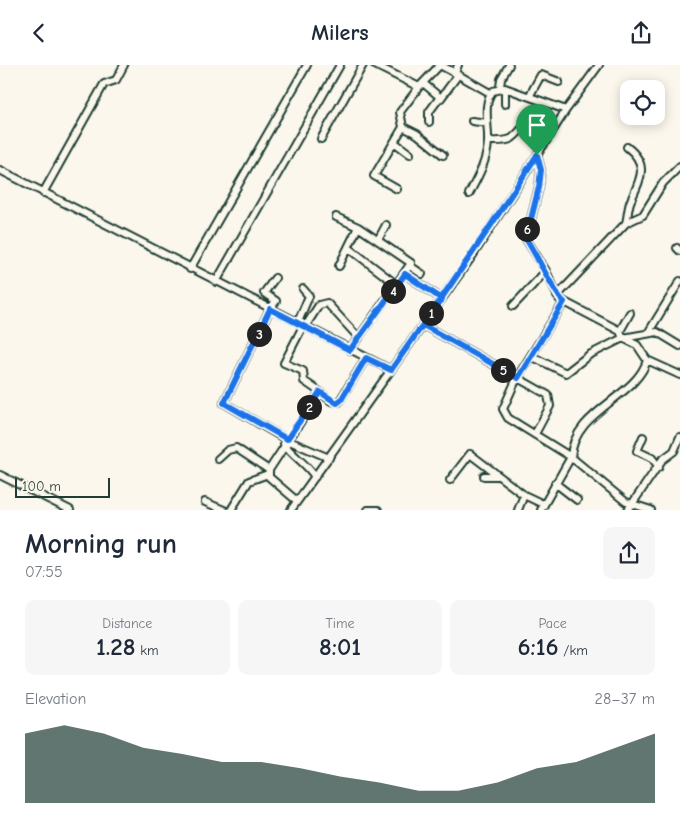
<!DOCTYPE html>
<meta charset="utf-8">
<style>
:root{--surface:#fff;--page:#f6f6f7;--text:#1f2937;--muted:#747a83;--accent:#1f3d34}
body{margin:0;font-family:"Comic Neue",sans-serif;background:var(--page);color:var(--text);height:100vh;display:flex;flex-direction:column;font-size:19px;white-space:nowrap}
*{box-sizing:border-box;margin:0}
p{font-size:16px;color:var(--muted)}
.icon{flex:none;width:28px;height:28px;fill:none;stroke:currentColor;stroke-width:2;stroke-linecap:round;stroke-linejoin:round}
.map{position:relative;height:445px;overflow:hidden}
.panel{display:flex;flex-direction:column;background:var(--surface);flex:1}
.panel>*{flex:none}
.tools{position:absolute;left:620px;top:15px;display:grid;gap:10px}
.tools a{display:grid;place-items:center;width:45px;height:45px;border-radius:10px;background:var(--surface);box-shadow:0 2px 12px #0003;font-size:25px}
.scale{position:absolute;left:15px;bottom:12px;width:95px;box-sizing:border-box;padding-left:5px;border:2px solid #1f3d34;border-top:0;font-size:14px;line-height:18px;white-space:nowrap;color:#1f3d34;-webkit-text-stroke:4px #fbf7ec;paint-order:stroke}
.pin{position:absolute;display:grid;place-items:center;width:42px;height:42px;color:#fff;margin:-51px -21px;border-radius:50% 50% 50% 0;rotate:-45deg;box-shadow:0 0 5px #0007}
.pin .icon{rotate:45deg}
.km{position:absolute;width:25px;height:25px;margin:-12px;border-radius:50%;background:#222;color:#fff;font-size:14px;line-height:25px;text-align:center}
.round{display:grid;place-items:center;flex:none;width:52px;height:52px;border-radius:10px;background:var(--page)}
.headline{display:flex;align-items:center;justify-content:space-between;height:85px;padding:0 25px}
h1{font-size:28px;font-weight:700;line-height:38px}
.figures{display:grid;grid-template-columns:repeat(3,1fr);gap:8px;height:85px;padding:5px 25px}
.figures div{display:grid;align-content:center;border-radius:10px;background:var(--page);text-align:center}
.figures b{font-size:25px;font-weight:700}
.figures small{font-size:14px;font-weight:400}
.figures p{font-size:14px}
.chart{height:140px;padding:10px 25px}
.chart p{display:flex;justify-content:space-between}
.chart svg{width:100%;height:90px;margin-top:5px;fill:var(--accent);opacity:.7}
header{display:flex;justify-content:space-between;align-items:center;height:65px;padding:0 25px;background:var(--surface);font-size:22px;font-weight:700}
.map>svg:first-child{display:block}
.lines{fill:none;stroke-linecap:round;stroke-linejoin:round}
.minor-casing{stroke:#1f3d34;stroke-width:10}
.minor{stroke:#fbf7ec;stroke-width:6}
.route-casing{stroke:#fff;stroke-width:10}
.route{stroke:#1a73e8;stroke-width:6}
</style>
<header><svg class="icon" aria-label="back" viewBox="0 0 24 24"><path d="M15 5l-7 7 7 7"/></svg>Milers<svg class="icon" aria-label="share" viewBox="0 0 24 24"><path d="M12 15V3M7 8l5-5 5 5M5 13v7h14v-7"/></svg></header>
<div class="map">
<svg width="680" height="445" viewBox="0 0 680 445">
<rect width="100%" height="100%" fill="#fbf7ec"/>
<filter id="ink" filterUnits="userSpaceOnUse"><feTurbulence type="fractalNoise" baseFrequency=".02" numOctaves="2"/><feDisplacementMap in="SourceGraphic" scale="10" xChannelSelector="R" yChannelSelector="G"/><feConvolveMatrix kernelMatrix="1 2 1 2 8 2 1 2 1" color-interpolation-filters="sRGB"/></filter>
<g filter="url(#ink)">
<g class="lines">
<defs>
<path id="minor" d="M375,0l44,22 21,-22
M440,0l15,8
M458,0l-3,8 35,20
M423,18l18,15 17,-23
M500,22l1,-8 8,-14
M505,23v16
M530,30l11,-20 18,7
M472,56l15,2
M429,57v-10l11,-15
M403,62l14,7 26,21
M321,74l42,-74
M489,76c25,1 24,-2 39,-20l23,13
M394,77l16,12
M537,90l4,15 -2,17 -13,52 20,32 13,28 61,32 3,7 34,-6 23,14
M0,105l391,200
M397,124l-23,-13 29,-49 -3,-15 19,-25
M43,128l61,-109 12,-4 8,-15
M469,129c9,-17 18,-33 19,-52 1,-15 -6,-40 5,-51l12,-3 61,22
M336,152l22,10 53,36 -61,87
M626,158c2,-7 2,-17 5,-23 10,-22 18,-36 -4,-53
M378,175l8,-15
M349,183l48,37
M677,183l3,3
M339,201l19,-39
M410,201l12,8
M190,204l117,-204
M405,209l37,25
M275,213l-11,15 12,8 -6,8 -46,94 63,37 42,18
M216,217l124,-217
M557,231l69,-73 17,-8 20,-32 17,-17
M564,237l-47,76 -14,31 5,9 63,39 55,45 25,8
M513,241l33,-35
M298,257l11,-26 -6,-7
M423,260l125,70 2,11 -15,28
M303,261l-19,37 19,8 1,10 16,11
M305,262l14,-22 8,-2 32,35
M620,266l10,-18
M648,268l32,-52
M531,291l35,17 23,-18 34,-17 14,7 10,15c-10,37 -74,51 -76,97l-30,53
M647,295l33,15
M643,372l-6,14 15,7 7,9
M284,379c10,13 23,20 31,33
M218,394l10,-9 8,-2 33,22
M0,410l70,35
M484,411h14
M450,415l20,-26 54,41 19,9
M555,418l22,17
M297,436l-28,-24v-7l51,-78 11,9 8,1 27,-44
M205,437l19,8
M231,445l18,-29 19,-7
M291,445l182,-255 93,-145 33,-45
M368,445h10
M518,445l6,-15
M628,445l34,-50 12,-9 6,-14"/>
</defs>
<use href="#minor" class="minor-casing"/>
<use href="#minor" class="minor"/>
</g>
</g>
<g class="lines" filter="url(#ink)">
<defs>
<path id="route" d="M537,90c-47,73 -96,145 -146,215l-25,-12 -25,42 -4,3 -17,-11 -33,47 -63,-36 46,-94 80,41 55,-76 37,25 -19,26 95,53 46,-76c-7,-4 -30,-52 -38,-63l13,-52 2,-17 -4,-15"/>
</defs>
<use href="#route" class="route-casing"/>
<use href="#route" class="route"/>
</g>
</svg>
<div class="tools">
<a><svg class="icon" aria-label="locate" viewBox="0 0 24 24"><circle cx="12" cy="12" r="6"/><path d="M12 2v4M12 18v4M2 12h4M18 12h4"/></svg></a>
</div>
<div class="scale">100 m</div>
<div class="pin" style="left:537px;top:90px;background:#1e9e55"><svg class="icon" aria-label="arrive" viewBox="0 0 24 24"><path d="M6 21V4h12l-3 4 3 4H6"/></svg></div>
<b class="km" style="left:431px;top:248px">1</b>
<b class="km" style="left:309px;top:342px">2</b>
<b class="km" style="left:259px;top:269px">3</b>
<b class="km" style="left:393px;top:226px">4</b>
<b class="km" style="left:503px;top:305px">5</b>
<b class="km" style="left:527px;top:164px">6</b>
</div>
<section class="panel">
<div class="headline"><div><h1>Morning run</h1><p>07:55</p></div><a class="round"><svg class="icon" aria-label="share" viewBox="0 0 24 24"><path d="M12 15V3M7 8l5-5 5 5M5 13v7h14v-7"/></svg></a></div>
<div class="figures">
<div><p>Distance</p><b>1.28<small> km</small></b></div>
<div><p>Time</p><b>8:01</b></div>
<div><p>Pace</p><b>6:16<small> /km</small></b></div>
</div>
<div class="chart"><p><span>Elevation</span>28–37 m</p>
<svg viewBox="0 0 160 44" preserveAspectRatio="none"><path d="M0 44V10L10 6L20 10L30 17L40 20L50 24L60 24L70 27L80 31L90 34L100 38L110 38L120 34L130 27L140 24L150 17L160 10V44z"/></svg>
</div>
</section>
